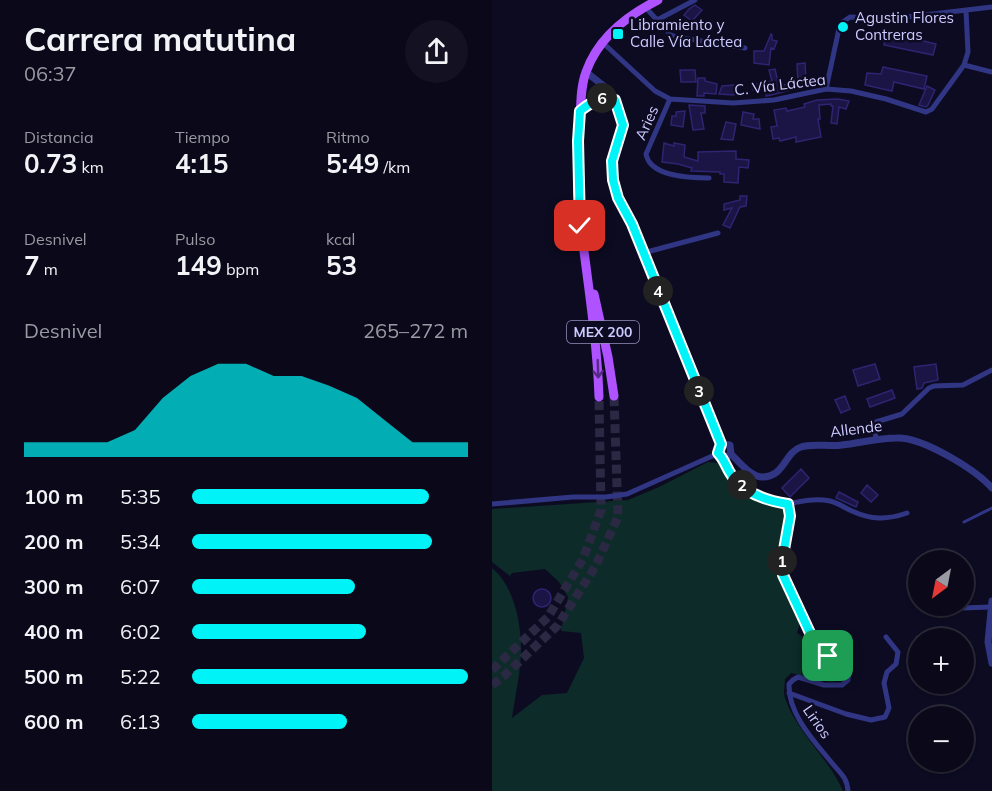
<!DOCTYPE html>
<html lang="es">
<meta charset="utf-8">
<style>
:root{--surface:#0a0819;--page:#131122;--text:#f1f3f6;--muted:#999aa2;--line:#2a2938;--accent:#00f3f6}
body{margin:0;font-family:Mulish,sans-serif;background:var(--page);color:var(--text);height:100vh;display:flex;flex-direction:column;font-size:22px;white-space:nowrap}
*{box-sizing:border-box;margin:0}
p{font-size:20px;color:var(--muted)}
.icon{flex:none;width:33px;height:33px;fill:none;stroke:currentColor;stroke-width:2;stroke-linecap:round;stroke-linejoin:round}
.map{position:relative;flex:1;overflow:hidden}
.sheet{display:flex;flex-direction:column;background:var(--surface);width:492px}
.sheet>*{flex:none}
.needle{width:39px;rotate:212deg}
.fabs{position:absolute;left:416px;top:550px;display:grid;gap:12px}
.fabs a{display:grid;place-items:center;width:66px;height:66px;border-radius:50%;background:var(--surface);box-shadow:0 2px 4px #0004,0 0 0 2px var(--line);font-size:30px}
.pin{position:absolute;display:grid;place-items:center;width:51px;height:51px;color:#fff;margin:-26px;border-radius:12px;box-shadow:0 3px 9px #0006}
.km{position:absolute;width:30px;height:30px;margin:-15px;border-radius:50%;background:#222;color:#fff;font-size:16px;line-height:30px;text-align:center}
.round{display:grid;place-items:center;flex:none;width:63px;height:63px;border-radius:32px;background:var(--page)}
.overview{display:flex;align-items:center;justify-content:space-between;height:102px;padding:0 24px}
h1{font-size:33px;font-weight:700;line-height:45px}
.figures{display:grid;grid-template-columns:repeat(3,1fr);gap:9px;height:102px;padding:6px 24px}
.figures div{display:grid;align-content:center}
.figures b{font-size:26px;font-weight:700}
.figures small{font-size:16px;font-weight:400}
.figures p{font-size:16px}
.chart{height:168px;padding:12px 24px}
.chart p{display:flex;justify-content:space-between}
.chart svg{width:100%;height:108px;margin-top:6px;fill:var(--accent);opacity:.7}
ul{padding:0 24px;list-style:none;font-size:20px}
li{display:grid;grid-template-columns:96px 72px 1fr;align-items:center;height:45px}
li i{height:15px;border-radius:8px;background:var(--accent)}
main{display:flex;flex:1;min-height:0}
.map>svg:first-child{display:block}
.green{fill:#0d2b28}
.building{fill:#1a1544;stroke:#2d2572;stroke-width:1.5}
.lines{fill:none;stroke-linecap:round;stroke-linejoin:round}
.primary-tunnel{stroke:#2a2842;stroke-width:9;stroke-dasharray:9 4.5;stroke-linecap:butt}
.service{stroke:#313684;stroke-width:3}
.minor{stroke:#313684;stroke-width:5}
.tertiary{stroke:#313684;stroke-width:7}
.primary{stroke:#af52ff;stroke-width:9}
.oneway{stroke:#562b85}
.route-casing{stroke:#fff;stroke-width:12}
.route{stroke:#00f3f6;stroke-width:8}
.poi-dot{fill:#00f3f6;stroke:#0d0b21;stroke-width:2}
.labels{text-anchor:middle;stroke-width:5;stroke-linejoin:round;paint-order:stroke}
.shield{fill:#0d0b21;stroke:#9391bc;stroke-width:1.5}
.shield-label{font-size:14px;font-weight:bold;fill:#cccbff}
.poi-label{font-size:15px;fill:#cccbff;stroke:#0d0b21;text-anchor:start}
.street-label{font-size:15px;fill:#cccbff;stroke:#0d0b21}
</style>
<main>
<section class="sheet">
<div class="overview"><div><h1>Carrera matutina</h1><p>06:37</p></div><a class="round"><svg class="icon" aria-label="share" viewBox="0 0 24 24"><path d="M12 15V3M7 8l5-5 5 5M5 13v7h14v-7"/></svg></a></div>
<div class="figures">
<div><p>Distancia</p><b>0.73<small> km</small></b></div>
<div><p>Tiempo</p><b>4:15</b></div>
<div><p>Ritmo</p><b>5:49<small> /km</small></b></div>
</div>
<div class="figures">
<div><p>Desnivel</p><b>7<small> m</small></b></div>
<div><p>Pulso</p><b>149<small> bpm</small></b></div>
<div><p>kcal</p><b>53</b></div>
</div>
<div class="chart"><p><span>Desnivel</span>265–272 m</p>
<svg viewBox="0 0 160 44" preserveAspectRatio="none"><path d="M0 44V38L10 38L20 38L30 38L40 33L50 20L60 11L70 6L80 6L90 11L100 11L110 15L120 20L130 29L140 38L150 38L160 38V44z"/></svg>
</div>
<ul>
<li><b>100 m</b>5:35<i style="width:86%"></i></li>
<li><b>200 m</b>5:34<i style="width:87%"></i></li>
<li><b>300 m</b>6:07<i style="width:59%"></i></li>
<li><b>400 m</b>6:02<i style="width:63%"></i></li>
<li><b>500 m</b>5:22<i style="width:100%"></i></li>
<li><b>600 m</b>6:13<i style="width:56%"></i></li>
</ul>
</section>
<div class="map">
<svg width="500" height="791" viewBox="0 0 500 791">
<rect width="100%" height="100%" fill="#0d0b21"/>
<path class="green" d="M216,462l10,1 22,24 22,14 19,6 6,8 -10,51 23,57 -3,10 13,9 5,7 28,27 -1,4 -11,2 -40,-9 -6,6c0,6 -2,13 0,19 11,34 44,60 58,93h-351v-223c22,18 29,54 29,81 0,23 -6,47 -9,69l30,-23 25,-2 17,-35 -3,-25 -20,-2 7,-34 -9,-15 -14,-13 -33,4 -2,3 -18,-14v-53l136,-9 31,-13z"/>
<path class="building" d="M203,5l7,5 -10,11 -8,-6 5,-6z
M395,32l49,12 -3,11 -49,-10z
M279,34l1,1v5l5,1 -3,8 -3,-1 -2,17 -15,-2v-12h10z
M313,63l1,17 7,-2 2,6 -44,11 -5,1 -1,-8 -12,2 -1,-5 20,-4 -3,-11 6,-1 4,17 19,-4 -1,-18z
M391,67l44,9 -3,13 -30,-7 -2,9 -27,-6 2,-12 14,1z
M188,70h15l1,12h-15z
M206,78h7v3l12,3 -1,10 -12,-1v3h-7z
M242,85v10l-15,-1 3,-8z
M435,86l8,4 -7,15 -2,2 -7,-2z
M346,99l11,2 -3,8 -7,-2 -2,17 -6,-1 2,-17h-2v-2l-12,1 1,14h-2l3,18 -25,5v-5l-16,4 -1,-3 -6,1 -2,-12 6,-1 -3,-16 12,-2 1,3 18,-4 -1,-3 13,-4z
M197,105l16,1v7h-4l3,16 -11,1z
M193,111l-2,16 -12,-2 1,-9h4v-4z
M251,112l11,2 -1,5h6l1,10 -19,-4z
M234,122l10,2 -3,16 -12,-1z
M172,143l10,3v-3l11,2 -1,12 14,4v-9l38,-1v8l13,1 -1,8 -9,-1 -1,16 -14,-1v-8h-4v-2l-29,-1 1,-3 -14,-4 -16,-2z
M248,196h7l-1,10 -6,1 -10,21 -7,-3 9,-17 -8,2v-6l16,-4z
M383,364l5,15 -22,7 -5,-16z
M444,364l2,16 -14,3 -2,5 -5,1 -3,-22z
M400,390l3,8 -25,9 -3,-8z
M353,396l5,13 -9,4 -6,-13z
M309,469l8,9 -19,19 -8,-9z
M375,485l11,10 -7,7 -10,-9z
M347,492l19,10 -2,5 -20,-9z
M41 598a9 9 0 1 1 18 0a9 9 0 1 1-18 0Z"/>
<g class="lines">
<path class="primary-tunnel" d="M0,670l56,-53 35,-58 18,-49 -2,-113
M0,685l12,-9 54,-51 37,-58 23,-50 -4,-121"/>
<path class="service" d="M472,522l28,-14"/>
<path class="minor" d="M153,7l26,28 5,2 69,11
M165,20l38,-20
M110,42l53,49 15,8 63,4 41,-3 52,-11 25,2 35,8 40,13 6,-3 32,-44 4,-13 -2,-41
M472,65l28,7
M334,89l14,-65 10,-7 40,2 102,-12
M178,99l-24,55c4,23 44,24 63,24
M151,253l75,-20
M385,440l-4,-13 3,-5 26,-8 27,-26 5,-2 29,-1 29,-15
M231,457c15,30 30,42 65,47 3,21 -6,39 -6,60 1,13 7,23 12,35 15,35 25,50 55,74l-1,7 -6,5h-18l-26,-8 -5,3 -4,4c-1,30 25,57 43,79 8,10 15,14 16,28
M0,504l81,-7h33l21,-3 92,-41
M296,504c14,-3 28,-6 42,-3 8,2 15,7 22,10 19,9 35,9 55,2
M440,609l59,-2
M297,693l57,21 25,6 14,-3 4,-9 -5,-25 3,-11 9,-8 2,-12 -12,-15"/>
<path class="tertiary" d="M94,72l19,15 10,13 8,25 -11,36 1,20 5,17 13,26 90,220
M88,111c12,-10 19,-13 35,-11
M229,444l-3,5 2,6 6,2 5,-3
M229,444l9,1 1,9
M239,454c8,8 20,23 32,23 21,0 22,-25 38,-30 12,-4 28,0 41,-2 18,-2 36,-7 55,-7 25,-1 78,31 95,50
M500,601l-4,41 4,21"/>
<path class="primary" d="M102,294l14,63 6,39
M107,397c-2,-57 -11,-113 -18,-169 -5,-34 -4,-71 -1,-105 1,-17 0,-35 6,-51 12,-34 40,-56 72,-72"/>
</g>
<defs><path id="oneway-shaft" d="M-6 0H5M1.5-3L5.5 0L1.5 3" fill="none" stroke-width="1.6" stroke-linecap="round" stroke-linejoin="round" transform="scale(1.5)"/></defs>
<use class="oneway" href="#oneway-shaft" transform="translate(106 369) rotate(88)"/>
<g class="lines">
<defs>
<path id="route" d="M88,226l-2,-85 2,-30c12,-10 19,-13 35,-11l8,25 -11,36 1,19 5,18 14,26 89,220 -3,9c7,7 9,17 15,24 13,17 35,24 55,27l2,12 -8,45 1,14 28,60 17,21"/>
</defs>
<use href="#route" class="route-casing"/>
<use href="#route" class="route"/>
</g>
<g class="poi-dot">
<circle cx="351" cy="27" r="6"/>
<rect x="120" y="28" width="12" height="12" rx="3"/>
</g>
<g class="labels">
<rect class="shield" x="75" y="321" width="72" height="22" rx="4.5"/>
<g class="shield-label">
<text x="111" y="337">MEX 200</text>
</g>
<g class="poi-label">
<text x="363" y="23">Agustin Flores<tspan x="363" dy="17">Contreras</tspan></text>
<text x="138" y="30">Libramiento y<tspan x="138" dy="17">Calle Vía Láctea</tspan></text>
</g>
<g class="street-label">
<text transform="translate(288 85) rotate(-7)" y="5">C. Vía Láctea</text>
<text transform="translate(155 123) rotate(-66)" y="5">Aries</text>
<text transform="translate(364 429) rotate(-7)" y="5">Allende</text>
<text transform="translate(325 722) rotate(55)" y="5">Lirios</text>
</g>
</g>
</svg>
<div class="fabs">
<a><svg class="needle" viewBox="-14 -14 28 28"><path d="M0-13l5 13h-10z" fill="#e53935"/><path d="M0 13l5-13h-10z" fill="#999aa2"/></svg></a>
<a>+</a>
<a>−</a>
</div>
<div class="pin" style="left:336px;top:656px;background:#1e9e55"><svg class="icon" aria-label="arrive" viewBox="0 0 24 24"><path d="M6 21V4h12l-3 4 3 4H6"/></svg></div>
<div class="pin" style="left:88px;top:226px;background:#d93025"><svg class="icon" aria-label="check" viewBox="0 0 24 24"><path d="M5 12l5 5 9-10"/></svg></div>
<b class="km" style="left:290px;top:561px">1</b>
<b class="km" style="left:250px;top:485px">2</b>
<b class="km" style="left:207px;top:391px">3</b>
<b class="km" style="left:166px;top:291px">4</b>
<b class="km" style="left:110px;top:98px">6</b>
</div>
</main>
